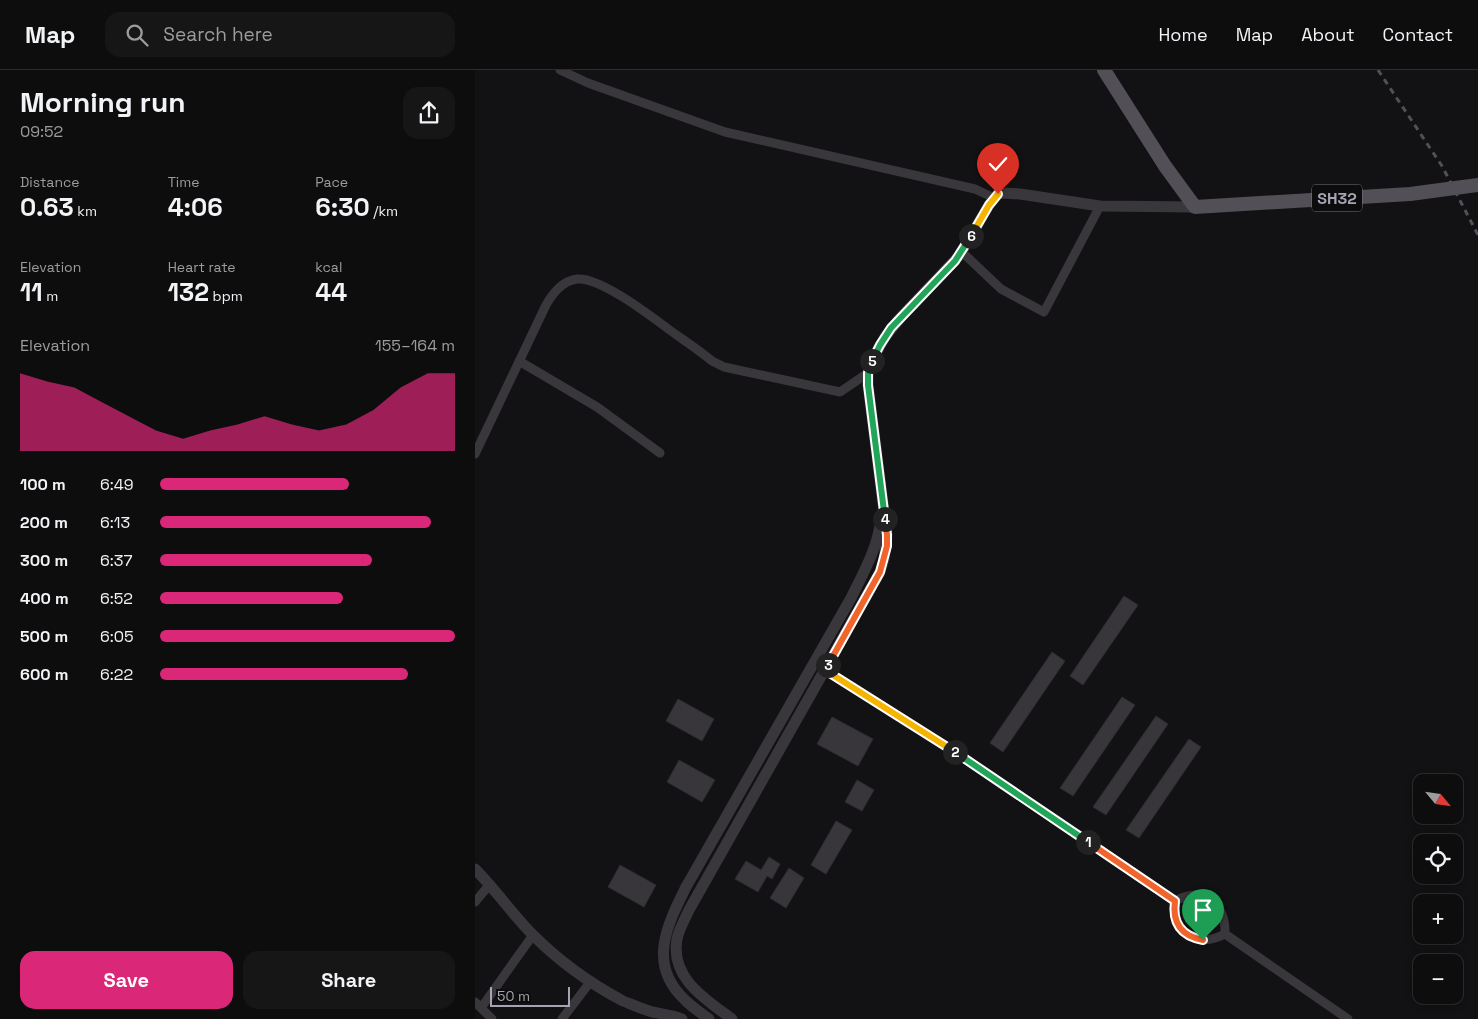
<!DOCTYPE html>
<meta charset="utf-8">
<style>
:root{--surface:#0e0d0e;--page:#171617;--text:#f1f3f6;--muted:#9b9c9e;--line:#2e2d2e;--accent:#db2777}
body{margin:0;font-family:"Space Grotesk",sans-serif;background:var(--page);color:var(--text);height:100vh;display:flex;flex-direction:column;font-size:19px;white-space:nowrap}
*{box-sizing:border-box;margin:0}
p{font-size:16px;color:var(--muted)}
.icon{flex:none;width:28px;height:28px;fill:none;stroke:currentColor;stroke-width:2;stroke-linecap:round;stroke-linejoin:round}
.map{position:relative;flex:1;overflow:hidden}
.panel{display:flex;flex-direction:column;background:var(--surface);width:475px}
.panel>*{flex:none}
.needle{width:32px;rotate:119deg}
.tools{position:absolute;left:938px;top:704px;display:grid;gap:10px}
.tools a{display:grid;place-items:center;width:50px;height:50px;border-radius:10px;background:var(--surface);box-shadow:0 2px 8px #0003,0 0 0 1px var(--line);font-size:25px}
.scale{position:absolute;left:15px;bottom:12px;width:80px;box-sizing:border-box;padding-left:5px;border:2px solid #a8a3b2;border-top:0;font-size:14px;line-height:18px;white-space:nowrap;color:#a8a3b2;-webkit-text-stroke:4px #0d0c0d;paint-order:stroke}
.pin{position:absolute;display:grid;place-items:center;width:42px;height:42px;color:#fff;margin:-51px -21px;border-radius:50% 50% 50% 0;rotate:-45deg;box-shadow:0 0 5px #0007}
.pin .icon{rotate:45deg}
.km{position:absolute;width:25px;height:25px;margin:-12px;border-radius:50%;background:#222;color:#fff;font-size:14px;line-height:25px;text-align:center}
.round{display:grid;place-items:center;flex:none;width:52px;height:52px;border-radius:15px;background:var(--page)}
.overview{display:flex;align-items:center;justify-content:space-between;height:85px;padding:0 20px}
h1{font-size:28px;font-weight:700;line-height:38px}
.figures{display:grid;grid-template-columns:repeat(3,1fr);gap:8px;height:85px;padding:5px 20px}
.figures div{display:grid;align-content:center}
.figures b{font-size:25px;font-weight:700}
.figures small{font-size:14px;font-weight:400}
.figures p{font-size:14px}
.chart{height:140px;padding:10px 20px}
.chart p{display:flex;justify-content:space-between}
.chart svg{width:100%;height:90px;margin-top:5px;fill:var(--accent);opacity:.7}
.button{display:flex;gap:10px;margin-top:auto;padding:10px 20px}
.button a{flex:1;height:58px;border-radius:15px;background:var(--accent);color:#fff;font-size:20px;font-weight:700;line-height:58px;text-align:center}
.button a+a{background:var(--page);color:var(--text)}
ul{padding:0 20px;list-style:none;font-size:16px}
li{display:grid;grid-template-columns:80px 60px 1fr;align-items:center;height:38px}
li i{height:12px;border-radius:6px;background:var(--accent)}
header{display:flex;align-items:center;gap:30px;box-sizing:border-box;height:70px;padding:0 25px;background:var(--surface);border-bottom:1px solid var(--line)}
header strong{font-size:24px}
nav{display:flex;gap:28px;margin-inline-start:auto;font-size:18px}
.search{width:350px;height:45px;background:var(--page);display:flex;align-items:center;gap:12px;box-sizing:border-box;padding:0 18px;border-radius:15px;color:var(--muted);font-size:19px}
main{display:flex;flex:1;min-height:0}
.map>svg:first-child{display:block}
.building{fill:#38363a;stroke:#2d2b2e}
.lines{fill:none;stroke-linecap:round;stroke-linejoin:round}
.minor{stroke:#3a373c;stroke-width:9}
.tertiary{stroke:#3a373c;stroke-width:11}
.primary{stroke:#524f56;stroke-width:14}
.rail{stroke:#524f56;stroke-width:3;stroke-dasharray:6 5;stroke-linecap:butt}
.split-1-casing{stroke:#fff;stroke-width:10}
.split-2-casing{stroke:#fff;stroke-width:10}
.split-3-casing{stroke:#fff;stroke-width:10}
.split-4-casing{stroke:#fff;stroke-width:10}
.split-5-casing{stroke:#fff;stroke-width:10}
.split-6-casing{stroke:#fff;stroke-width:10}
.split-7-casing{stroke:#fff;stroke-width:10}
.split-1{stroke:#f0652b;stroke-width:6}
.split-2{stroke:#22a559;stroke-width:6}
.split-3{stroke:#f5b400;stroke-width:6}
.split-4{stroke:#f0652b;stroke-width:6}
.split-5{stroke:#22a559;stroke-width:6}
.split-6{stroke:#22a559;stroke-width:6}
.split-7{stroke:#f5b400;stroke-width:6}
.labels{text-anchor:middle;stroke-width:4.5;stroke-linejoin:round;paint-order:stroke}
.shield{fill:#0d0c0d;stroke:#7a7680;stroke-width:1}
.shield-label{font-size:16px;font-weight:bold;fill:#a8a3b2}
</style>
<header>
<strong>Map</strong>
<div class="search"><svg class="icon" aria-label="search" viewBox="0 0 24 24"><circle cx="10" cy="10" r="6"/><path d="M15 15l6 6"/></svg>Search here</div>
<nav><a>Home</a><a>Map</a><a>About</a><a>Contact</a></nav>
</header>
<main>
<section class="panel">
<div class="overview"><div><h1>Morning run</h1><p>09:52</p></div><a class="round"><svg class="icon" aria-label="share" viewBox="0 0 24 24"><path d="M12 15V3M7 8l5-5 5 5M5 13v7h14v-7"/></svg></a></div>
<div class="figures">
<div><p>Distance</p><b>0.63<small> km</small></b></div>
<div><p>Time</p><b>4:06</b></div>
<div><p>Pace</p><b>6:30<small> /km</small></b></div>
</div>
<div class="figures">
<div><p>Elevation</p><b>11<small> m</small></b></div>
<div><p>Heart rate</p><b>132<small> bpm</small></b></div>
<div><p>kcal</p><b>44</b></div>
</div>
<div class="chart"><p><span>Elevation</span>155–164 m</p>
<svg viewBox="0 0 160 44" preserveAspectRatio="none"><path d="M0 44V6L10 10L20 13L30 20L40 27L50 34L60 38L70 34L80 31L90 27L100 31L110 34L120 31L130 24L140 13L150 6L160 6V44z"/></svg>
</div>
<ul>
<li><b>100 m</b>6:49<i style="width:64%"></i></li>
<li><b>200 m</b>6:13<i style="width:92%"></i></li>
<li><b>300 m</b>6:37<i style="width:72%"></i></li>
<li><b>400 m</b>6:52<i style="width:62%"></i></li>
<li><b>500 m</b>6:05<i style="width:100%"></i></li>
<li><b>600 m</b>6:22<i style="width:84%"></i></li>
</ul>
<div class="button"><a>Save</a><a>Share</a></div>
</section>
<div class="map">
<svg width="1003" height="949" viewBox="0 0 1003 949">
<rect width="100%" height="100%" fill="#121113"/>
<path class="building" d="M649,526l14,9 -55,80 -13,-9z
M577,582l13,9 -62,91 -13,-9z
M647,627l13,8 -62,91 -13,-8z
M203,629l36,20 -12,22 -36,-20z
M681,646l12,8 -62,91 -13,-8z
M357,647l41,22 -15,27 -41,-22z
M714,669l12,8 -62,91 -13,-8z
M204,690l36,20 -13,22 -35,-20z
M382,710l17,10 -12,21 -17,-9z
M361,751l16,9 -26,44 -15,-9z
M294,787l11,7 -8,15 -5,-3 -9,16 -23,-13 11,-18 15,9z
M145,795l36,20 -12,22 -36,-20z
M314,798l15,10 -18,30 -16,-10z"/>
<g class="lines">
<path class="minor" d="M85,0l28,13 137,49 250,57 19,9
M487,182l39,37 43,23 56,-106
M44,291l78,46 63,46
M0,384l71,-149c7,-12 16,-24 31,-26 24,-2 75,38 94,52 14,10 28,19 41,30l12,6 116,25 28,-19
M346,597l141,90 213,144c-4,32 21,48 50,33
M700,831c29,-16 51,2 50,33l123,85
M0,832l15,-18
M0,932l17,17
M6,938l52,-73
M87,949l29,-38"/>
<path class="tertiary" d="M0,799c21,21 37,45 58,66 26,26 58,49 90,66 10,4 19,8 29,11 10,2 20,3 30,7
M234,949c-8,-6 -17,-12 -24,-19 -38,-35 -18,-75 1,-113l165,-289c12,-24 27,-51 30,-79
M257,949c-27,-20 -62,-41 -55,-80 2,-10 8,-20 12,-29l191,-338 4,-13 3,-24 -19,-150v-12l5,-15 12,-21 15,-19 59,-62 30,-51 9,-11 5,-1 17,1 80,12 95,1"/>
<path class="primary" d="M629,0l61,96 30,41 215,-13 68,-9"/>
<path class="rail" d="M903,0l64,96 36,69"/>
</g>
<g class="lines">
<defs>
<path id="split-1" d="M613,772l87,59c-3,22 6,35 28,39"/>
<path id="split-2" d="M480,682l133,90"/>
<path id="split-3" d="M353,595l-3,5 130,82"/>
<path id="split-4" d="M353,595l52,-93 7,-26v-11l-2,-16"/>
<path id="split-5" d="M397,291l-4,12v12l17,134"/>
<path id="split-6" d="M397,291l8,-16 11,-17 64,-67 16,-25"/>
<path id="split-7" d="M496,166l18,-31 9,-11"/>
</defs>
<use href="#split-1" class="split-1-casing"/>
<use href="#split-2" class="split-2-casing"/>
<use href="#split-3" class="split-3-casing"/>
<use href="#split-4" class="split-4-casing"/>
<use href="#split-5" class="split-5-casing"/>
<use href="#split-6" class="split-6-casing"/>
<use href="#split-7" class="split-7-casing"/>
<use href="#split-1" class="split-1"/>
<use href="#split-2" class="split-2"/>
<use href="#split-3" class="split-3"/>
<use href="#split-4" class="split-4"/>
<use href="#split-5" class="split-5"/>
<use href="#split-6" class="split-6"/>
<use href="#split-7" class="split-7"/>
</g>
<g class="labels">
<rect class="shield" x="837" y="114.5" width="50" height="27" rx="4"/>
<g class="shield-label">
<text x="862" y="134">SH32</text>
</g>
</g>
</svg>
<div class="tools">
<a><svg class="needle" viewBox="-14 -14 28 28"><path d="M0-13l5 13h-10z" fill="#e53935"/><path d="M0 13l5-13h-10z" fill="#9b9c9e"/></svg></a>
<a><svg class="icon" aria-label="locate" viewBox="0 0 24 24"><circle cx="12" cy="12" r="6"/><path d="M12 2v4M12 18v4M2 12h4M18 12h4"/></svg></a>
<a>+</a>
<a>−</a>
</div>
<div class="scale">50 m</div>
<div class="pin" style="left:728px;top:870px;background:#1e9e55"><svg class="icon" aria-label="arrive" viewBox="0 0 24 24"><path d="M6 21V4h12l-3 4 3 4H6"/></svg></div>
<div class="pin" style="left:523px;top:124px;background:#d93025"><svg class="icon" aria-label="check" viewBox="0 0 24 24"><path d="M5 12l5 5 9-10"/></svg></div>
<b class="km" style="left:613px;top:772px">1</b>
<b class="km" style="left:480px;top:682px">2</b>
<b class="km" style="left:353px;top:595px">3</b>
<b class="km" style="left:410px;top:449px">4</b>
<b class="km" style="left:397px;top:291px">5</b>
<b class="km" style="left:496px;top:166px">6</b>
</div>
</main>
